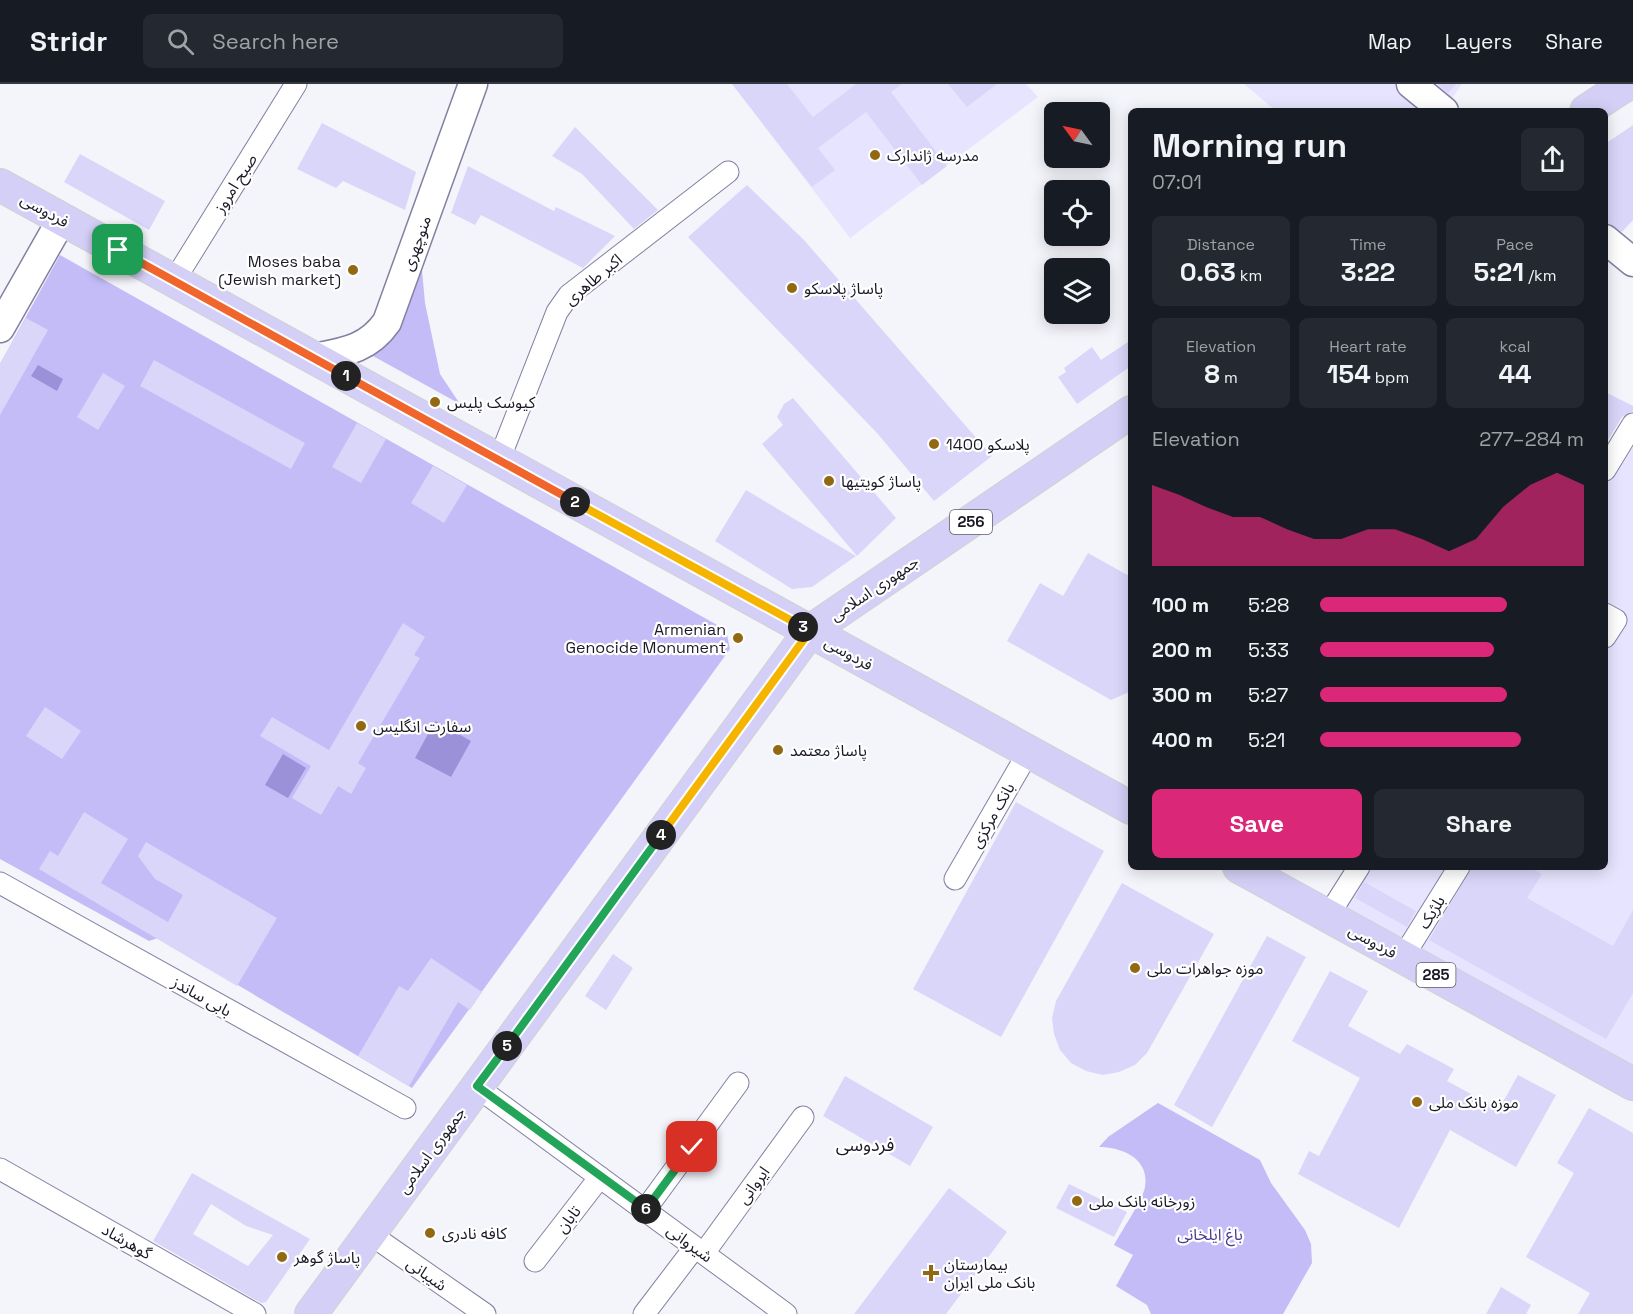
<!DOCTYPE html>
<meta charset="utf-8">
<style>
:root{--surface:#171b24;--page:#242831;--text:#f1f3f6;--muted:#9ea1a6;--line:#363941;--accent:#db2777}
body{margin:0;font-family:"Space Grotesk","Noto Sans Arabic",sans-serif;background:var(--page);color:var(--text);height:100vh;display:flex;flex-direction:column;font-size:22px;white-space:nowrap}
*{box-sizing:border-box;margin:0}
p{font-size:20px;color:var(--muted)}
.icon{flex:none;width:33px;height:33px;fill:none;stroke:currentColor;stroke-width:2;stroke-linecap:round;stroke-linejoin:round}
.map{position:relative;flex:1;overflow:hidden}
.side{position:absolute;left:1128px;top:24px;width:480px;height:762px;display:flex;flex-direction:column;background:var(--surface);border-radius:9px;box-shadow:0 3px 15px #0003}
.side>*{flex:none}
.needle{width:39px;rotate:303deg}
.controls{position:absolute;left:1044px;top:18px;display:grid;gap:12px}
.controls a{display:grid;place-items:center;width:66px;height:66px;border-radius:9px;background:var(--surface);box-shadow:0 3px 15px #0003;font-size:30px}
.pin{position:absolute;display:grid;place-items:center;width:51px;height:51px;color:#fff;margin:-26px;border-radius:12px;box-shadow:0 3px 9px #0006}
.km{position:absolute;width:30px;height:30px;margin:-15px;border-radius:50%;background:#222;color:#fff;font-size:16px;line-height:30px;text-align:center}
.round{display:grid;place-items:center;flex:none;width:63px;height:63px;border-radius:9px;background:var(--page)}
.overview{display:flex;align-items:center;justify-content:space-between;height:102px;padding:0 24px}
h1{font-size:33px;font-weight:700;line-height:45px}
.metrics{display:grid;grid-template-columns:repeat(3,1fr);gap:9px;height:102px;padding:6px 24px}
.metrics div{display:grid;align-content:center;border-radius:9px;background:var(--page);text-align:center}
.metrics b{font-size:26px;font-weight:700}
.metrics small{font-size:16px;font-weight:400}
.metrics p{font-size:16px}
.chart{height:168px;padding:12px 24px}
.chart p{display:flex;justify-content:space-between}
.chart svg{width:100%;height:108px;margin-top:6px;fill:var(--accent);opacity:.7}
.button{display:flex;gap:12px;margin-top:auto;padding:12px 24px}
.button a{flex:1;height:69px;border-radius:9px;background:var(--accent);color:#fff;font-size:24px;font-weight:700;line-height:69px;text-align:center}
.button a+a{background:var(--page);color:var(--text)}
ul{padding:0 24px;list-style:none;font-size:20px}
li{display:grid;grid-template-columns:96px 72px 1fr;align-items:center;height:45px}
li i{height:15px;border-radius:8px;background:var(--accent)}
header{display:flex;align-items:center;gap:36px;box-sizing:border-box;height:84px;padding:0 30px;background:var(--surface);border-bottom:2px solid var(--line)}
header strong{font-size:28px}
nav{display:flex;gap:33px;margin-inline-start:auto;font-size:21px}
.search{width:420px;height:54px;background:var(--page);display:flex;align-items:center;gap:15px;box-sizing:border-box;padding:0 21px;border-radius:9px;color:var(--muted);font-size:22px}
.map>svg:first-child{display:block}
.built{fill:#e7e4ff}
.green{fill:#c3bcf7}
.water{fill:#9b91d8}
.building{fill:#dad6fa;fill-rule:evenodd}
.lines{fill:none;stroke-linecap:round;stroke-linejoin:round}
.street-casing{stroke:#8480a1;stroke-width:23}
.secondary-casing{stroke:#8480a1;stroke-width:31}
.primary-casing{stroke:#d1d1d4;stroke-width:34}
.street{stroke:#fff;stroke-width:21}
.secondary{stroke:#fff;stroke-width:28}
.primary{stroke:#d4cff6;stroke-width:32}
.split-1-casing{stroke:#fff;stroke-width:12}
.split-2-casing{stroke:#fff;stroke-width:12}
.split-3-casing{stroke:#fff;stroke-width:12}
.split-4-casing{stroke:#fff;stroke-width:12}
.split-5-casing{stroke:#fff;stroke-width:12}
.split-6-casing{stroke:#fff;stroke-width:12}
.split-7-casing{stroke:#fff;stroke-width:12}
.split-1{stroke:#f0652b;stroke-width:8}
.split-2{stroke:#f0652b;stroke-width:8}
.split-3{stroke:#f5b400;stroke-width:8}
.split-4{stroke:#f5b400;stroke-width:8}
.split-5{stroke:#22a559;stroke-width:8}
.split-6{stroke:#22a559;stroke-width:8}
.split-7{stroke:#22a559;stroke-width:8}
.poi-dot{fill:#926912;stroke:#fff;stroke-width:2}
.labels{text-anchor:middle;stroke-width:4.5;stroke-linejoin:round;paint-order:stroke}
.shield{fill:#fff;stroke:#5f5e67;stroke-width:1.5}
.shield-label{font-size:15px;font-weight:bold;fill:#1b1926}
.poi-label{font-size:16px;fill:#1b1926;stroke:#fff;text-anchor:start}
.street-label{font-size:16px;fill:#1b1926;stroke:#fff}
.park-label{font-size:16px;fill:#4d3a8e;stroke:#fff}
.neighbourhood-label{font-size:18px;fill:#1b1926;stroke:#fff}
</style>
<header>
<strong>Stridr</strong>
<div class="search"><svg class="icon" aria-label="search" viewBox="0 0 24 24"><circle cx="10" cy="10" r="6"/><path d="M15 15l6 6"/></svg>Search here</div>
<nav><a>Map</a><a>Layers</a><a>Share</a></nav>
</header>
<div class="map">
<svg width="1633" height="1230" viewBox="0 0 1633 1230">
<rect width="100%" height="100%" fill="#f4f4fb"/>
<path class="built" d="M732,0h294l12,13 -188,141z
M1244,0h218l-19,27h-167z
M1633,340v660l-304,-168 30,-49h246v-398z"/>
<path class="green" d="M60,171l666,375 4,19 -318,439 -254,-150 -9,3 -149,-82v-495z
M422,186l3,33 15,71 20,30 -87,-48 23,-22z
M1158,1019l102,57 11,23 34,47 6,14 1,19 -29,51h-132l-4,-9 -31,-19 17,-31 -19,-10c7,-13 29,-46 31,-58 5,-29 -24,-40 -46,-40l9,-10z"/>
<path class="water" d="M38,281l25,14 -6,12 -26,-15z
M435,637l36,20 -20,36 -36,-19z
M283,670l23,14 -18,30 -23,-13z"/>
<path class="building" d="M732,0h55l26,33 43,-33h46l-11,8 56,74 -25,19 -56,-73 -48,36 17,22 -23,17z
M948,0h49l-30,23z
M1437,0h19l-8,9z
M322,39l94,49 -11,38 -62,-29 -7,7 -39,-19z
M1633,41v95l-11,12 -17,-9v-79z
M575,43l83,83 -24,19 -52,-55 -30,-18z
M80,70l85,47 -16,29 -85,-48z
M468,82l86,45 2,-4 59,29 -32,32 -102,-53 -6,10 -24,-12z
M747,101l57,55 188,216 -58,45 -57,-68 -189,-196z
M26,234l22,12 -48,85v-51z
M1131,256v26l-54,38 -19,-27 8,-5 -2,-4 28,-21 9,13z
M154,276l151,83 -14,26 -151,-83z
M103,289l22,13 -27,44 -21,-13z
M1605,308l28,14v5l-11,6 -17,28z
M793,314l103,120 -39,38 -95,-112 21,-19 -6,-8 7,-13z
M357,339l29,16 -25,44 -29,-16z
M433,382l34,19 -23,38 -33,-20z
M746,406l110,66 -44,31 -20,2 -77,-48z
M1088,469l43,24v110l-2,5 -18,8 -104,-59 33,-58 23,13z
M403,539l22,14 -11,18 6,3 -62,105 8,5 -15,26 -13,-8 -17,29 -29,-17 19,-32 -51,-30 12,-19 57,33z
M45,623l36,24 -19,28 -36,-23z
M1016,718l88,49 -103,186 -88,-48z
M84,728l44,27 -27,44 67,39 15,-27 -28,-16 -17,-23 8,-14 131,76 -40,68 -198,-117 11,-18 8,5z
M1472,783h57l13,7 -15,24 86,48 20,-36v83l-27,46 -177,-99z
M1364,798l52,29 -9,16 -52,-29z
M1122,799l92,51 -67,119 -12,12 -16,7 -16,3 -17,-4 -15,-8 -11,-13 -6,-16 -2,-16 4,-17z
M1267,852l39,21 -94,170 -38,-22z
M613,870l20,14 -27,42 -21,-14z
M431,874l51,34 -12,18 -12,-8 -49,84 -51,-30 41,-70 9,5z
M1330,887l38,20 -20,35 52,28 7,-10 47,25 -7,12 52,28 19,-34 38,20 -40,72 -66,-37 -51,98 -101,-54 11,-23 10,5 41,-78 -68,-37z
M845,992l88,51 -23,39 -87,-50z
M1589,1024l44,25v181h-55l12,-21 -64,-36 48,-84 -17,-10z
M192,1089l118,66 -44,63 -5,1 -108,-62zM211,1120l35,22 27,9 -25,31 -55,-32z
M1069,1100l58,28 -13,25 -58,-29z
M949,1104l58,44 -61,82h-92z
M1501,1203l30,18 -5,9h-40z"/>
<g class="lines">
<defs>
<path id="street" d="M174,197l122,-197
M499,376l58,-148 12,-17 159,-123
M1605,386l28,-46
M1605,530l11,6 -11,17
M955,795l74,-128
M0,799l405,225
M1328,832l31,-49
M1403,873l56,-90
M477,1003l309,227
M0,1085l255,145
M645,1126l93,-127
M370,1150l115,80
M704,1169l99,-136
M535,1177l65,-84
M644,1230l51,-67"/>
<path id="secondary" d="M1411,0l33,27
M1605,155l28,23
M0,244l62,-109
M314,274c31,-6 54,-9 73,-36l86,-238"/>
<path id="primary" d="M1586,27l41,-27
M0,101l1131,623
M1239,783l394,217
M311,1230l499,-683 321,-219"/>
</defs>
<use href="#street" class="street-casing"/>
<use href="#secondary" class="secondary-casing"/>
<use href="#primary" class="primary-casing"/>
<use href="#street" class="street"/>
<use href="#secondary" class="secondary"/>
<use href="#primary" class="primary"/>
</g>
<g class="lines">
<defs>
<path id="split-1" d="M118,166l228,126"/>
<path id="split-2" d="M346,292l229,126"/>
<path id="split-3" d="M575,418l228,125"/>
<path id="split-4" d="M661,751l149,-204 -7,-4"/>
<path id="split-5" d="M507,962l154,-211"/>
<path id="split-6" d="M507,962l-30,40 169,123"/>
<path id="split-7" d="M646,1125l46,-62"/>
</defs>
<use href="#split-1" class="split-1-casing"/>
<use href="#split-2" class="split-2-casing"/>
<use href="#split-3" class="split-3-casing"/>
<use href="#split-4" class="split-4-casing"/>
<use href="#split-5" class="split-5-casing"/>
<use href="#split-6" class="split-6-casing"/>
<use href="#split-7" class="split-7-casing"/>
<use href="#split-1" class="split-1"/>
<use href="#split-2" class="split-2"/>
<use href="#split-3" class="split-3"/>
<use href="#split-4" class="split-4"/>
<use href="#split-5" class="split-5"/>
<use href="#split-6" class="split-6"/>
<use href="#split-7" class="split-7"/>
</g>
<g class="poi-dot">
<circle cx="875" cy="71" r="6"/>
<circle cx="353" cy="186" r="6"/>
<circle cx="792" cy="204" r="6"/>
<circle cx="435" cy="318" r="6"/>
<circle cx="934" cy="360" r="6"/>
<circle cx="829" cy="397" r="6"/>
<circle cx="738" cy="554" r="6"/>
<circle cx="361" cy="642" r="6"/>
<circle cx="778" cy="666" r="6"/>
<circle cx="1135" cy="884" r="6"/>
<circle cx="1417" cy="1018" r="6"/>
<circle cx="1077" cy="1117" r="6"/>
<circle cx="430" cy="1149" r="6"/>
<circle cx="282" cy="1173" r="6"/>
<path d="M928 1180h6v6h6v6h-6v6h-6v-6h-6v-6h6z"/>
</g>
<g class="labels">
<g class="shield">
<rect x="950" y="426" width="42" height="24" rx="4.5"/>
<rect x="1416.5" y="879" width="39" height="24" rx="4.5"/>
</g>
<g class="shield-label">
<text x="971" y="443">256</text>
<text x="1436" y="896">285</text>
</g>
<g class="poi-label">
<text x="887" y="77">مدرسه ژاندارک</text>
<text x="341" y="183" text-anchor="end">Moses baba<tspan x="341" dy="18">(Jewish market)</tspan></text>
<text x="804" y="210">پاساژ پلاسکو</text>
<text x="447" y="324">کیوسک پلیس</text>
<text x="946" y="366">پلاسکو 1400</text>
<text x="841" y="403">پاساژ کویتیها</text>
<text x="726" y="551" text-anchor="end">Armenian<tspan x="726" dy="18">Genocide Monument</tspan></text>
<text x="373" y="648">سفارت انگلیس</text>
<text x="790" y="672">پاساژ معتمد</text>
<text x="1147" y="890">موزه جواهرات ملی</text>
<text x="1429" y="1024">موزه بانک ملی</text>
<text x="1089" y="1123">زورخانه بانک ملی</text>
<text x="442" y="1155">کافه نادری</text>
<text x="294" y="1179">پاساژ گوهر</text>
<text x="944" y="1186">بیمارستان<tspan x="944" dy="18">بانک ملی ایران</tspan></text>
</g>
<g class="street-label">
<text transform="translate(235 99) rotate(-58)" y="6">صبح امروز</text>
<text transform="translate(45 126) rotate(29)" y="6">فردوسی</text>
<text transform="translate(416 159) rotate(-70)" y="6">منوچهری</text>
<text transform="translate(593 195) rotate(-40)" y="6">اکبر طاهری</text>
<text transform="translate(874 504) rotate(-34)" y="6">جمهوری اسلامی</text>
<text transform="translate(849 569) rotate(29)" y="6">فردوسی</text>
<text transform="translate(992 731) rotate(-60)" y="6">بانک مرکزی</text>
<text transform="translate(1431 828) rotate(-58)" y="6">بلژیک</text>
<text transform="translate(1373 857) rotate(29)" y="6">فردوسی</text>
<text transform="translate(202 912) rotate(29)" y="6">بابی ساندز</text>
<text transform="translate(431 1066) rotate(-54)" y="6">جمهوری اسلامی</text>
<text transform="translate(753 1101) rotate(-54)" y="6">ایروانی</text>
<text transform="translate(568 1135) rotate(-52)" y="6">تابان</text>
<text transform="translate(127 1157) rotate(30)" y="6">گوهرشاد</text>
<text transform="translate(690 1159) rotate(36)" y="6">شیروانی</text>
<text transform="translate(427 1190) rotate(35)" y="6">شیبانی</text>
</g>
<g class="park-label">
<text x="1210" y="1156">باغ ایلخانی</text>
</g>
<g class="neighbourhood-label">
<text x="865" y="1067">فردوسی</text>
</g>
</g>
</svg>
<div class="controls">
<a><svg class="needle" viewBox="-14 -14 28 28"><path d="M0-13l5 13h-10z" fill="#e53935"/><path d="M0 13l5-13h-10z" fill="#9ea1a6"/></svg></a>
<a><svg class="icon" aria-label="locate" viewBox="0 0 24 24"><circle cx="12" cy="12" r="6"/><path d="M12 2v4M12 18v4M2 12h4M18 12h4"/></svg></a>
<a><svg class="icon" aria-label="layers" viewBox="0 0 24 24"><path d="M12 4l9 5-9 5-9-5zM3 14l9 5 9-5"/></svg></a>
</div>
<div class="pin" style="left:118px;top:166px;background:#1e9e55"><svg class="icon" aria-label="arrive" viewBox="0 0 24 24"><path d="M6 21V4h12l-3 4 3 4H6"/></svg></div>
<div class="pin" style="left:692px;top:1063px;background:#d93025"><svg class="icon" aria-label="check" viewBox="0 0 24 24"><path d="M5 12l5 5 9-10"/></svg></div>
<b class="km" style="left:346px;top:292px">1</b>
<b class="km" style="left:575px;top:418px">2</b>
<b class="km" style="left:803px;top:543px">3</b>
<b class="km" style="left:661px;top:751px">4</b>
<b class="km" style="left:507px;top:962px">5</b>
<b class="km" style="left:646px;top:1125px">6</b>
<section class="side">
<div class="overview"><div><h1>Morning run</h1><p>07:01</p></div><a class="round"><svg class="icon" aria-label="share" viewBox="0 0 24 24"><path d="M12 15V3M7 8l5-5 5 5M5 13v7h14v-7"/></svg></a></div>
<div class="metrics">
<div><p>Distance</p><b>0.63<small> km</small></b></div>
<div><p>Time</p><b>3:22</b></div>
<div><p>Pace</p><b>5:21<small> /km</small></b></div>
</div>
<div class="metrics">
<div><p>Elevation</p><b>8<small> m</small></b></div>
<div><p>Heart rate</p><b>154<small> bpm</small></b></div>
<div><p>kcal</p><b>44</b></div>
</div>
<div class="chart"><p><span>Elevation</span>277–284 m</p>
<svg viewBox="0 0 160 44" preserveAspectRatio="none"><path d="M0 44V11L10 15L20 20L30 24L40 24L50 29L60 33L70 33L80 29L90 29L100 33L110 38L120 33L130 20L140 11L150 6L160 11V44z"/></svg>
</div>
<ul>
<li><b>100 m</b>5:28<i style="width:71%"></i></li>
<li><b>200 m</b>5:33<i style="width:66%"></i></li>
<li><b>300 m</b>5:27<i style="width:71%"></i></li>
<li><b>400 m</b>5:21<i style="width:76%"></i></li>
</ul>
<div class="button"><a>Save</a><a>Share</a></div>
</section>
</div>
